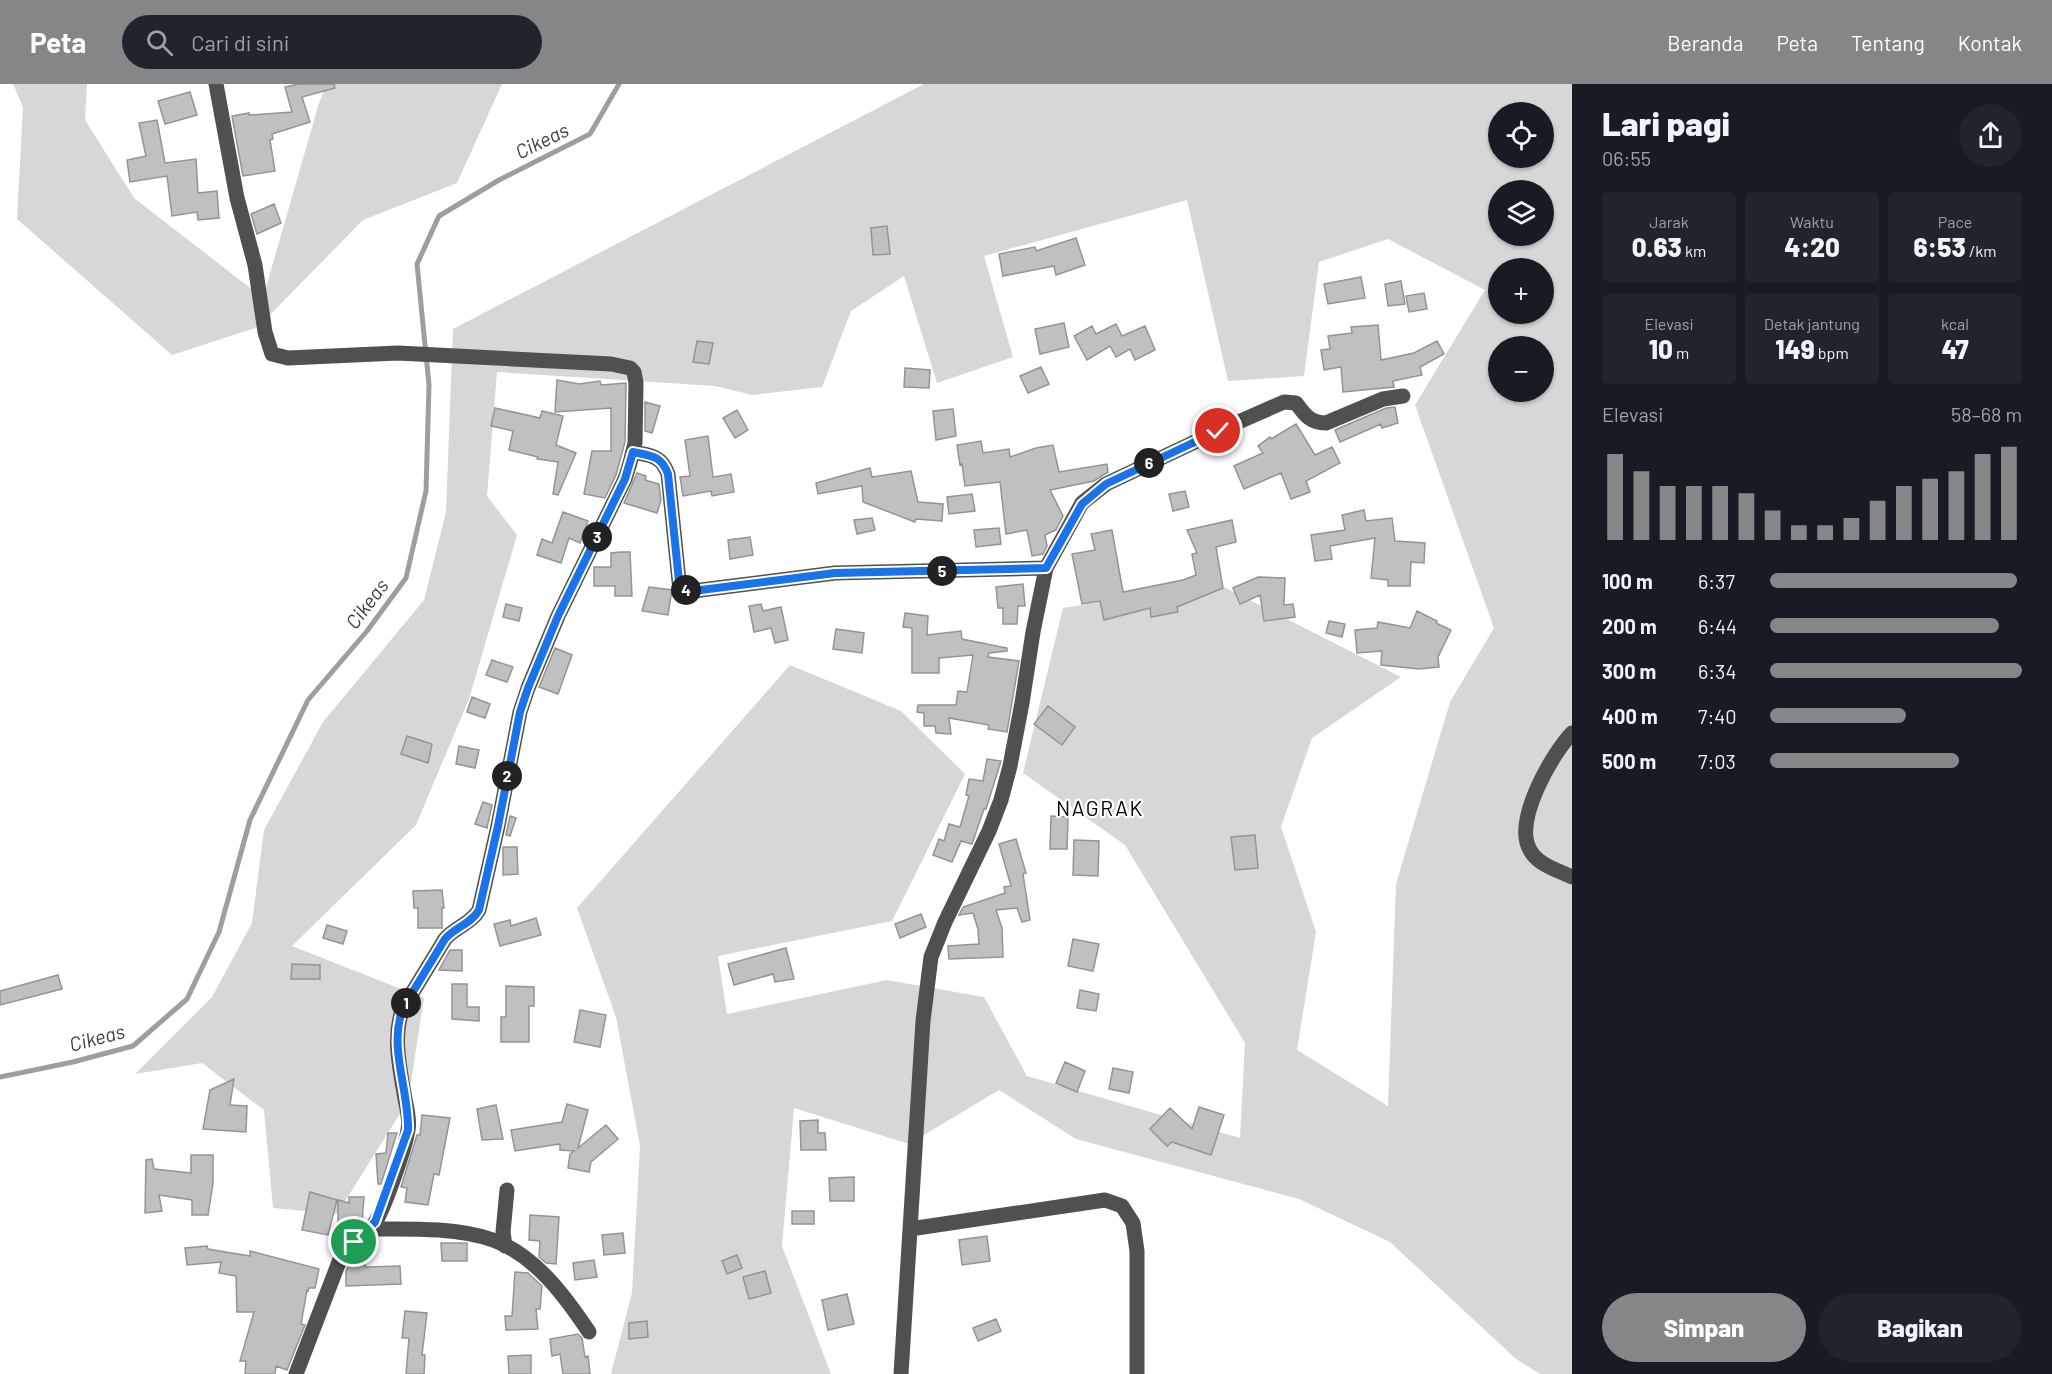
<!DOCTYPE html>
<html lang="id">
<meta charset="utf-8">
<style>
:root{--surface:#171b24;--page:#20242c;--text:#f1f3f6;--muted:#9ea1a6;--accent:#858687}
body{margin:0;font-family:Barlow,sans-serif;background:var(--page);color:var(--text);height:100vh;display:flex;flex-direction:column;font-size:22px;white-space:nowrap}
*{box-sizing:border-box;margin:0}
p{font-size:20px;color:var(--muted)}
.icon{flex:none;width:33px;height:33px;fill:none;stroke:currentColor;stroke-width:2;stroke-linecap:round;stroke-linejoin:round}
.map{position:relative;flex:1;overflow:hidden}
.sheet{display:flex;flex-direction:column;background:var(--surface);width:480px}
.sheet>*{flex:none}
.buttons{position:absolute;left:1488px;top:18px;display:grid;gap:12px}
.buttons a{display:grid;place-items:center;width:66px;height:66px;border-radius:50%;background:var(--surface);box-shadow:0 2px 4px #0004;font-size:30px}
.pin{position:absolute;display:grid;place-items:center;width:51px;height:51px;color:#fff;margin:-26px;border:3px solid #fff;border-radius:50%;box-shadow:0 2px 6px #0007}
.km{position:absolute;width:30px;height:30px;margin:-15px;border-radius:50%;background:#222;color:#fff;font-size:16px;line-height:30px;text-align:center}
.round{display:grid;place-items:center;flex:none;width:63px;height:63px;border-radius:32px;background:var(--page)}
.summary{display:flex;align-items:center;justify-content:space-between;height:102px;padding:0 30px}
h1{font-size:33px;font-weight:800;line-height:45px}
.stats{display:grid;grid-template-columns:repeat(3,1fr);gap:9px;height:102px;padding:6px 30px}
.stats div{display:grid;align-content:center;border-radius:6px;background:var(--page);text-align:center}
.stats b{font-size:26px;font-weight:800}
.stats small{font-size:16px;font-weight:400}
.stats p{font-size:16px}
.chart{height:168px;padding:12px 30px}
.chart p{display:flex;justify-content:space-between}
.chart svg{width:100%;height:108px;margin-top:6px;stroke:var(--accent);stroke-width:6}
.button{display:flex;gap:12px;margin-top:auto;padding:12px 30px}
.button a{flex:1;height:69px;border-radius:36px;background:var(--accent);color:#fff;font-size:24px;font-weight:800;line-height:69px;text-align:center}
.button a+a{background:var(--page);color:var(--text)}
ul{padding:0 30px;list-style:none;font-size:20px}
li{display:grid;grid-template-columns:96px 72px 1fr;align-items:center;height:45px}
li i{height:15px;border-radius:8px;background:var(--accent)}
header{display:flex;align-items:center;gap:36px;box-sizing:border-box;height:84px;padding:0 30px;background:var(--accent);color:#fff}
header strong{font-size:28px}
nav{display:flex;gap:33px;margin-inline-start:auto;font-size:21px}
.search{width:420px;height:54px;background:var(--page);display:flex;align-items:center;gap:15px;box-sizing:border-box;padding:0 21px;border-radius:33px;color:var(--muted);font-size:22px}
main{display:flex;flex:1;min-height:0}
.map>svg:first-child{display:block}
.green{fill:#d7d7d7;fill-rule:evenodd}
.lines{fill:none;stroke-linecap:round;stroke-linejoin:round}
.stream{stroke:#9e9e9e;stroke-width:5}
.building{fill:#c0c0c0;stroke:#949494;stroke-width:1.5}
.minor{stroke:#505050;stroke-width:15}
.route-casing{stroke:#fff;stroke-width:12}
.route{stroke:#1a73e8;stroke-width:8}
.labels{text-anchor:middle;stroke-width:4.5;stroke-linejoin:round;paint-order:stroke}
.water-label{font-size:20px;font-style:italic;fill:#3f3f3f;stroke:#fff}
.quarter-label{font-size:21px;letter-spacing:1.5px;fill:#000;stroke:#fff}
</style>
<header>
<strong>Peta</strong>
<div class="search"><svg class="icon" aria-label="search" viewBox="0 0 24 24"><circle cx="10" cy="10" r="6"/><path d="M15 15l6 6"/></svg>Cari di sini</div>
<nav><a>Beranda</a><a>Peta</a><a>Tentang</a><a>Kontak</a></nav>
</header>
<main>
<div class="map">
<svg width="1572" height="1290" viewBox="0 0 1572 1290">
<rect width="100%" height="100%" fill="#fff"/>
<path class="green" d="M13,0h74l-2,36 49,78 129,100 56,-195 8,-19h175l-45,99 -94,37 -105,107 -86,28 -155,-136 6,-112z
M924,0h648v1290h-32l-24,-15 -126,-117 -91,-43 -223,-60 -77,-49 -90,54 -115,-36 -12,138 49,128h-220l21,-81 8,-147 -24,-129 -39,-109 213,-243 111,46 64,63 -73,147 -174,35 9,58 160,-34 97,17 43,79 213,62 5,-95 -120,-198 -102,-72 40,-165 153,-25 185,94 -89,61 -31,89 35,105 -19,118 91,56 8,-222 54,-182 44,-74 -79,-223 70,-115 -97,-51 -69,23 -15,114 -76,5 -41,-181 -203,56 29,101 -76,26 -33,-107 -53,35 -29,76 -70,8 -37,-9 -218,-14 -10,124 30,39 -48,164 -53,126 -124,121 132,52 -16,103 -71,113 -64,-6 -9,-98 -62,-47 -67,11 77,-77 40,-74 12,-93 59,-108 101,-122 22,-88 7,-183zM1498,28h46v46h-46zM1498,106h46v46h-46zM1498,184h46v46h-46zM1498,262h46v46h-46z"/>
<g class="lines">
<path class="stream" d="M0,993l73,-15 60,-16 54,-47 32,-67 31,-112 58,-120 59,-69 39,-53 20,-87 3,-106 -12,-121 22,-48 60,-36 91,-46 29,-50"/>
</g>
<path class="building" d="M298,0h36l1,4 -33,9 8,25 -38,12 1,5 -3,1 5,31 -32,5 -11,-60 17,-3v2l43,-3 -7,-25z
M190,8l7,23 -32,9 -7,-23z
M157,36l8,43 31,-4 2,34 19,-2 2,27 -21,2 -1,-8 -25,4 -5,-40 -37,6 -3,-22 19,-4 -7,-33z
M274,120l7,19 -24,11 -6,-20z
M887,142l3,28 -17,1 -2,-27z
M1076,154l9,27 -29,10 -2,-9 -51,10 -4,-22 36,-7 1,4z
M1361,193l4,21 -37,6 -4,-20z
M1401,197l4,23 -17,2 -3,-22z
M1424,209l3,16 -18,3 -3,-16z
M1064,239l5,24 -29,7 -5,-25z
M1116,240l6,12 23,-10 10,24 -20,10 -5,-11 -14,8 -6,-11 -23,14 -13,-24 18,-10 4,8z
M1378,241l3,35 33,-7 23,-12 7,13 -24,13 2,8 -29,6 1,6 -51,5 -2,-25 -17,3 -3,-20 9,-1 -2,-13 24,-3 -1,-6z
M697,257l16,2 -4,21 -16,-2z
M1041,283l8,17 -21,9 -8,-17z
M905,284l25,2 -1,18 -25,-1z
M557,296l22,4 21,-3 1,4 25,-2 -1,59 -9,33 -11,23 -21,-4 8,-43h19v-43l-56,4z
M645,318l15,4 -8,27 -7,-2z
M1395,323l3,16 -16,5 -1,-4 -41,18 -5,-12 51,-22z
M495,324l45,10 2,-7 21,5 -7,29 20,8 -18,42 -5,-1 5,-32 -21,-3 1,-2 -29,-7 4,-19 -22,-5z
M953,325l3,27 -20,4 -3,-29z
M737,326l11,20 -13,8 -12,-20z
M1296,340l19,31 17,-8 8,16 -34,18 4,11 -19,7 -10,-26 -37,16 -10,-23 29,-13 -5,-7 12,-9 1,2z
M708,352l5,41 18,-3 3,18 -22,4 -1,-5 -28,5 -3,-19 10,-1 -5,-36z
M981,357l2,12 26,-4 1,8 26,-9 17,-3 6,27 48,-8 1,8 -14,9 -44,9 13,26 -7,14 -11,5 2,11 -4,8 -11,2 -5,-26 -21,4 -6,-52 -35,4 -3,-22 -2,1 -3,-20z
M870,384l2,9 39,-6 7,31 25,2 -1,17 -26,-2 -1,3 -52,-20 -1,-16 -44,8 -2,-11z
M637,389l9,3 -1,4 14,4 2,16 -4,13 -33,-10z
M1185,407l4,16 -16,4 -4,-17z
M972,410l3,17 -26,3 -2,-17z
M1364,426l2,11 26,-3 3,23 30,2 -1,20 -13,-1 -1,24h-22v-6l-17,-2 4,-40 -45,8 2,13 -17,2 -4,-26 34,-5 -3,-15z
M563,428l25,9 -8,22 -11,-5 -8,25 -24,-8 5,-16 10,4z
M872,434l3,12 -18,4 -3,-14z
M1232,436l4,22 -20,5 7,41 -46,19 1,5 -27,5 -1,-9 -46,12 -4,-19 -18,3 -10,-50 23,-4 -4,-16 21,-4 11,62 60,-12 13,-5 -4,-21 5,-1 -10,-23z
M999,444l2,16 -25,3 -2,-17z
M750,453l3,18 -23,4 -2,-19z
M620,468h10l2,44h-17v-10h-21v-19h17v-14z
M1258,493l27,1 -1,27 9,-1 2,13 -31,4 -4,-26 -20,9 -7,-16z
M1023,500l2,22h-7l-1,18h-14v-16h-5l-2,-21z
M649,503l23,3 -4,25 -26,-4z
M506,520l16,4 -3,13 -16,-4z
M761,520l2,7 18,-4 7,33 -13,3 -4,-15 -17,4 -5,-26z
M1417,527l20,10 -1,2 15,7 -13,27 1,10 -20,2 -38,-4 1,-14 -25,2 -2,-23 22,-2 1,-6 32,6z
M905,529l23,3 -1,19 34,-4 1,8 45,9v3l-18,2 -1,4 31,4 -12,71 -19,-3 1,-4 -40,-7 2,16 -15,-1 -1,-7h-11v-13l-7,-1 1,-7h38l2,-14 9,1 6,-37 -34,3v15h-27v-45l-9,-1z
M1329,537l16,3 -3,13 -16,-4z
M836,545l28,4 -2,20 -29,-4z
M555,564l17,7 -14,39 -19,-7z
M492,576l21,7 -6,15 -21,-7z
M472,613l18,7 -5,14 -18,-6z
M1048,622l27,21 -13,18 -28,-21z
M407,652l25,8 -4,19 -27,-9z
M459,662l20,4 -4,18 -19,-4z
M987,675l14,2 -15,48h-2l-12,35 -11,-3 -9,21 -19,-7 6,-16 5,2 5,-17 11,3 9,-31 -3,-1 3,-16 14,2z
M483,718l9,3 -5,23 -12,-4z
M510,732l6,2 -6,18 -4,-1z
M1051,732l17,1 -1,32h-17z
M1255,751l3,33 -23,2 -4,-33z
M1016,755l10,34 -3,1 7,46 -8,2 -5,-14 -21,2 6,18 1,29 -54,2 -1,-13 31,-2 -1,-15 -5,-16 -14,2 4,-8 42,-14 -1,-6 7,-1 -12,-42z
M1074,756l25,1 -1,35 -25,-1z
M503,763h14l1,27 -15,1z
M442,806l2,18h-2v20h-24v-20h-4l-1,-17z
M921,830l5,13 -26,11 -5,-14z
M536,834l5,17 -41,11 -6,-22 16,-4 1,6z
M327,841l20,6 -4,13 -20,-6z
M1073,855l26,5 -6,27 -25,-5z
M786,864l8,31 -19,3 -2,-8 -39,11 -6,-21z
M450,866h12v21l-23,-1z
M292,880l28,1v14h-29z
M58,891l4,14 -62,16v-14z
M452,900h15v23h12v14l-27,-2z
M506,902l28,1v19h-5v36h-28v-25h5z
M1080,906l19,4 -3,17 -19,-3z
M580,926l26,5 -6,32 -26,-5z
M1065,978l20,9 -8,21 -21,-9z
M1113,984l20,4 -4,21 -20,-4z
M234,995l-4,26 17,1 -1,26 -43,-3 7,-39z
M567,1020l21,6 -10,38 28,-23 12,14 -27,23 -2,10 -21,-4 2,-14 4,-3 -14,-1v-6l-45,7 -4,-21 51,-8z
M496,1021l7,34 -21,1 -5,-31z
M1199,1023l25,8 -13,40 -39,-13 -5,4 -17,-17 20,-21 22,21z
M422,1031l28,3 -11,57 -5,-1 -6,31 -23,-3 2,-14 -6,-1 16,-52h3z
M818,1036v13h7l1,17h-25l-1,-29z
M388,1049h9l-16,51h-3l-2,-30 10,-1z
M191,1071h22v28l-5,32h-16v-15l-33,-5 3,16 -17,2 1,-53 6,-1 2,10 37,4z
M854,1093v24h-24l-1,-23z
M310,1108l27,8 -9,35 -26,-5z
M349,1113h15l-2,25 -3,4 -21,-2v-24l11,3z
M792,1127h22v13h-22z
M530,1131l29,2 -3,47 -10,-1 -7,-6 1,-16 -11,-1z
M623,1149l2,20 -21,2 -2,-20z
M987,1152l3,25 -28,4 -3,-25z
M441,1159h26v18h-25z
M207,1162l1,3 42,7v-5l69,18 -4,19h-6l-1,3 -1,-1 -6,34 4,1 -18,45 -11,-4 -1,8h-30l1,-13h-6l14,-49h-17l-1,-36 -17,-3 2,-11 -34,3 -2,-17z
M737,1171l5,13 -15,6 -5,-13z
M354,1174h12l-1,9 35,-1 1,18 -55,2v-15z
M594,1176l3,17 -22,3 -2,-17z
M765,1187l6,22 -22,6 -6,-22z
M515,1188l13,1 14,13 -2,23h-4l2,20 -32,1 -1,-14h7z
M847,1210l7,30 -26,6 -6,-30z
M405,1227l22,2 -5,42h3l-1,19h-18l3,-36h-7z
M996,1235l5,12 -23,10 -5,-13z
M647,1237l1,16 -19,2v-16z
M578,1250l4,4 3,19 3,-1 2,18h-27l-3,-20 -8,2 -2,-17z
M531,1271v19h-22l-1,-18z"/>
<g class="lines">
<path class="minor" d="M216,0l21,114 18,67 10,67 7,22 16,4 110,-5 213,11 19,4 4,4 2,11 -1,60 -5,20 -5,16 -67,137 -30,72 -8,24 -22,114 -19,84c-8,14 -24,17 -34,29l-42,69c-11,30 -3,60 2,91 2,10 5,21 3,31 -3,19 -23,76 -32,91 -10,16 -28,24 -37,41l-43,112
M633,368c18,4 28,3 35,22l11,107 5,8 9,2 142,-18 211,-5
M1572,649c-20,21 -59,88 -42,117 8,15 27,20 42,27
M368,1145c39,0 88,-2 125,11 42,15 72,56 96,92
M910,1145l195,-29 17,6 11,17 4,28v123
M505,1162l-2,-14 4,-42
M901,1290l22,-353 8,-64 14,-35 44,-91 12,-31 9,-34 12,-63 11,-71 13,-64 36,-65 24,-19 112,-53 66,-29 12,1c9,12 14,20 30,20l57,-24 20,-3"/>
</g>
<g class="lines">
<defs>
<path id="route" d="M354,1158l21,-20 33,-92c1,-41 -20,-82 -5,-122l42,-69c10,-12 26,-15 34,-29l19,-84 22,-114 8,-24 30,-72 67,-137 8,-27c18,4 28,3 35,22l11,107 5,8 9,2 142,-18 211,-5 36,-64 24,-20 112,-53"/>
</defs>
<use href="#route" class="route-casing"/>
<use href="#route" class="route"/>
</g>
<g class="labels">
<g class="water-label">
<text transform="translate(542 57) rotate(-26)" y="7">Cikeas</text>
<text transform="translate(367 520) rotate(-53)" y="7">Cikeas</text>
<text transform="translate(97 954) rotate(-15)" y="7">Cikeas</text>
</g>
<g class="quarter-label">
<text x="1100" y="732">NAGRAK</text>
</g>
</g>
</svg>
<div class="buttons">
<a><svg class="icon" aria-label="locate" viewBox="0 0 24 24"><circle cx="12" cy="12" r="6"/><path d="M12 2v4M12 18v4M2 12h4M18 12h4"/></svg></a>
<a><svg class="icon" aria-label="layers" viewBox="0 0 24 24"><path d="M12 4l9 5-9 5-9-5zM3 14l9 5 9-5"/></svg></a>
<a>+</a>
<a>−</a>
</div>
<div class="pin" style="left:354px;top:1158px;background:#1e9e55"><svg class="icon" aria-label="arrive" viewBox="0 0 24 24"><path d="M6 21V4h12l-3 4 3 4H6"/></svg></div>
<div class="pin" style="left:1218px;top:347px;background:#d93025"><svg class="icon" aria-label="check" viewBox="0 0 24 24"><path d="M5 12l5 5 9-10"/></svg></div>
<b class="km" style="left:406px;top:919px">1</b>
<b class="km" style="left:507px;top:692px">2</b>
<b class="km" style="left:597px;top:453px">3</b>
<b class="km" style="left:686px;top:506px">4</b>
<b class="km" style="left:942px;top:487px">5</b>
<b class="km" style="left:1149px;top:379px">6</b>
</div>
<section class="sheet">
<div class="summary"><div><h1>Lari pagi</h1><p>06:55</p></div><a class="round"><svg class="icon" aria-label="share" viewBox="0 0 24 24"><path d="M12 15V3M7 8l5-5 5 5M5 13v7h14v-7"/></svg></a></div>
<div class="stats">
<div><p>Jarak</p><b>0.63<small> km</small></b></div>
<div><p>Waktu</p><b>4:20</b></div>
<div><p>Pace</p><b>6:53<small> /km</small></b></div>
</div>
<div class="stats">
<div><p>Elevasi</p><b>10<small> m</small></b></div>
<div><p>Detak jantung</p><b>149<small> bpm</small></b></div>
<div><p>kcal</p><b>47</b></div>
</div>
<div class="chart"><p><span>Elevasi</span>58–68 m</p>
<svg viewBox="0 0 160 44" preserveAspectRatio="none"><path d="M5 44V9M15 44V16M25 44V22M35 44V22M45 44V22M55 44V25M65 44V32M75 44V38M85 44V38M95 44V35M105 44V28M115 44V22M125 44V19M135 44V16M145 44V9M155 44V6"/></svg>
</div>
<ul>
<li><b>100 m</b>6:37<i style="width:98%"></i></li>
<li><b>200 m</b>6:44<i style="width:91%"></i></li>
<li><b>300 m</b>6:34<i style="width:100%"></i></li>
<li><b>400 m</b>7:40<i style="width:54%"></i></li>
<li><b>500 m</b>7:03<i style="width:75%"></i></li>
</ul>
<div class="button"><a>Simpan</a><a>Bagikan</a></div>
</section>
</main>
